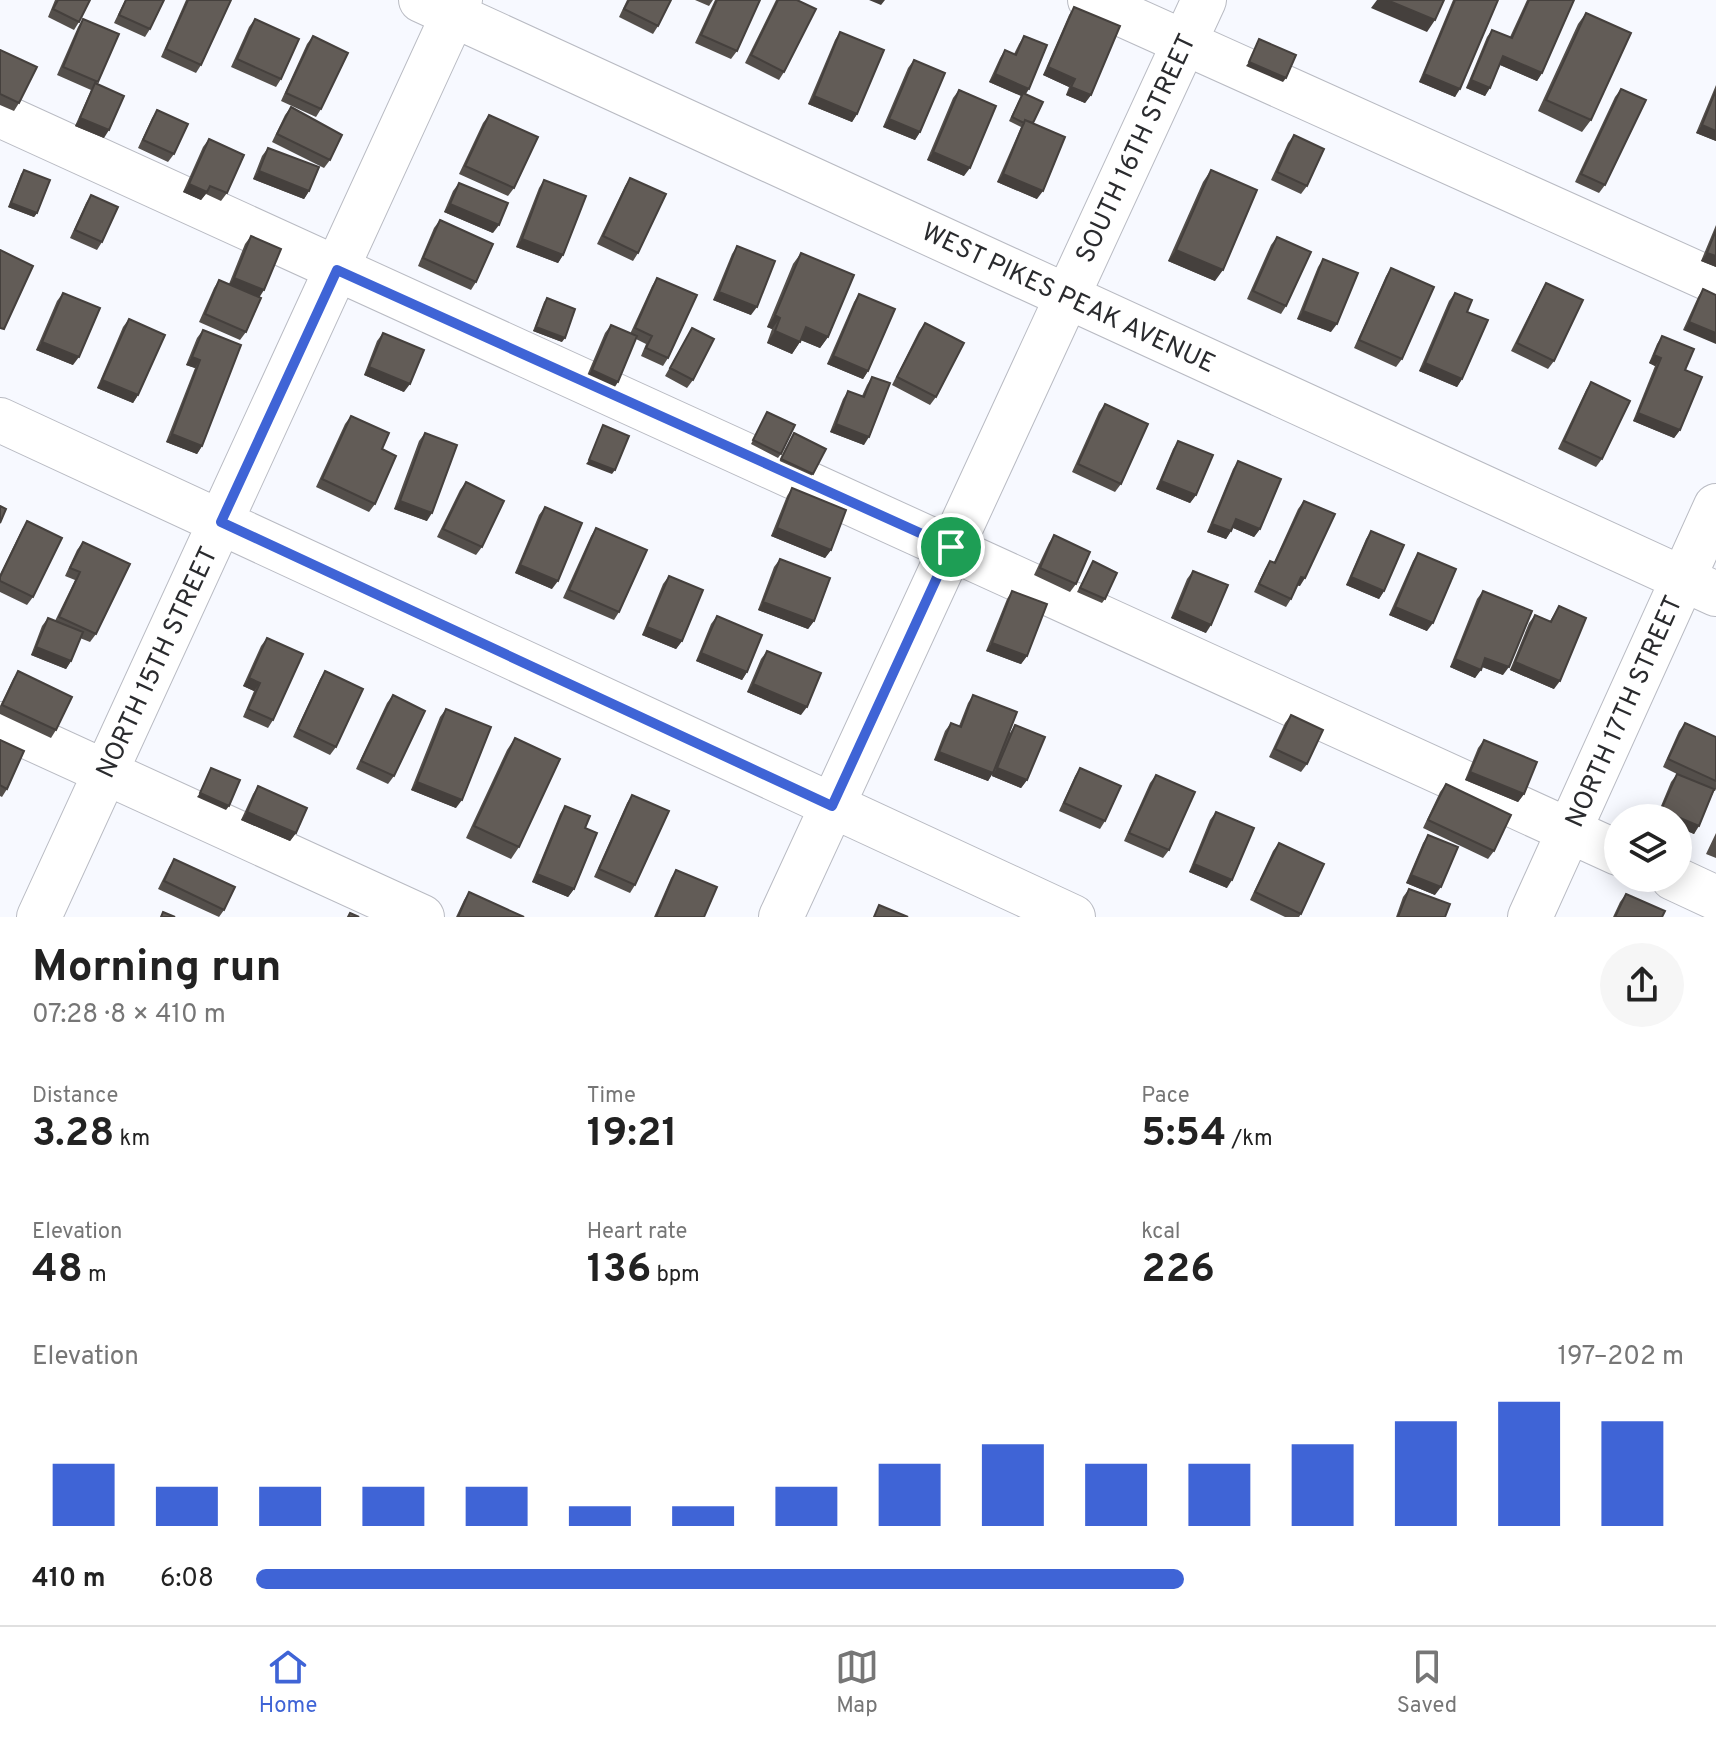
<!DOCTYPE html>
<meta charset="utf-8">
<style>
:root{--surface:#fff;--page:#f6f6f6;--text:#222;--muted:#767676;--line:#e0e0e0;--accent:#3f64d6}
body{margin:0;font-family:Overpass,sans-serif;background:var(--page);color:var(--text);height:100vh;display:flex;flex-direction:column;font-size:30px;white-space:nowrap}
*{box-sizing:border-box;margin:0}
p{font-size:26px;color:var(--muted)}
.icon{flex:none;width:44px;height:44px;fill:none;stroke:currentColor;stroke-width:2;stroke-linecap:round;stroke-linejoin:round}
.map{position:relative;height:917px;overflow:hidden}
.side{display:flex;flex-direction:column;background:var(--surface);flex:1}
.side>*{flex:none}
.fabs{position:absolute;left:1604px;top:804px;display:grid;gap:16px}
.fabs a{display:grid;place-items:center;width:88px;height:88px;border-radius:50%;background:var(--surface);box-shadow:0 4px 20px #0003;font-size:40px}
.pin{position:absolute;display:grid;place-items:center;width:68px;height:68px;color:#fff;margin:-34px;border:4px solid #fff;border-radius:50%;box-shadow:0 2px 8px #0007}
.round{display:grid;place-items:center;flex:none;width:84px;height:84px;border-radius:42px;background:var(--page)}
.headline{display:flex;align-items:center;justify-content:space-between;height:136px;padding:0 32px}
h1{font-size:44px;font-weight:700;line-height:60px}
.stats{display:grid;grid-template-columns:repeat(3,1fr);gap:12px;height:136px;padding:8px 32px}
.stats div{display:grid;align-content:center}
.stats b{font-size:40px;font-weight:700}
.stats small{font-size:22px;font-weight:400}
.stats p{font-size:22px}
.chart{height:224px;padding:16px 32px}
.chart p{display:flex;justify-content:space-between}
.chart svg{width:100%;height:144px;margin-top:8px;stroke:var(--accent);stroke-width:6}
ul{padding:0 32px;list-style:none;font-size:26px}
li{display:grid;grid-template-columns:128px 96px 1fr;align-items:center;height:60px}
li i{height:20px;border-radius:10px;background:var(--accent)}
.tab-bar{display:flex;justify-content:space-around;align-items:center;height:112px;border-top:2px solid var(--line);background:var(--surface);font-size:22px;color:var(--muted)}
.tab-bar a{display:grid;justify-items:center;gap:4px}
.tab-bar .current{color:var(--accent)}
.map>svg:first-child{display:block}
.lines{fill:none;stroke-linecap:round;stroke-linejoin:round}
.minor-casing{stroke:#b9bbc3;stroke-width:46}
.minor{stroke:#fff;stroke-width:44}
.wall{fill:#544f4b}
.shaded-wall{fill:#45403d}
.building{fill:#625c57;stroke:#45403d;stroke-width:2}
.route-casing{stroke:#fff;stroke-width:16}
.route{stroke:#3f64d6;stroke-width:10}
.labels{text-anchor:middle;stroke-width:8;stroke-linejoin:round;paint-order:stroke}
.street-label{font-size:26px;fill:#2a2b2e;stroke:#fff}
</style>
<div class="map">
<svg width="1716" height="917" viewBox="0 0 1716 917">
<rect width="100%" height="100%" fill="#f7f9ff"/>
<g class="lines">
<defs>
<path id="minor" d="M421,0l1295,594
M1090,0l626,282
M0,115l1618,738
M0,420l1073,497
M0,724l422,193
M1673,878l43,20
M39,917l421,-917
M781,917l423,-917
M1530,917l186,-411"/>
</defs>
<use href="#minor" class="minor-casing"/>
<use href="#minor" class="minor"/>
</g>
<path class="wall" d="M55,0h35l-11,22 -5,8 -26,-13z
M125,0h39l-14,29 -5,8 -31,-14z
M186,0h45l-30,65 -5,8 -35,-16z
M627,0h44l-13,26 -5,8 -34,-17z
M695,0h18l-4,6z
M715,0h45l-23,51 -6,8 -36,-16z
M776,0h21l-13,72 -5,8 -34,-17z
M1453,0h45l-43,97 -36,-15z
M1527,0h47l-32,73 -5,8 -37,-16 -15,31 -19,-8 21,-51 5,-7 18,7z
M1074,7l17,88 -6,8 -19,-8 3,-8 -26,-12 26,-60z
M1586,13l5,107 -9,12 -44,-21 40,-87z
M83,19l36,15 -23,50 8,54 -29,-12 16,-36 -34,-15 21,-48z
M255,19l26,60 -5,8 -45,-20 18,-40z
M840,32l17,82 -5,8 -44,-18 27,-64z
M313,36l8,73 -5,8 -35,-16 26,-57z
M1024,36l1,58 8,29 4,76 -40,-17 24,-55 -12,-6 12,-25 -32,-14 11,-24 5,-8 9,4 5,-10z
M0,50l19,53 -5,8 -14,-6z
M914,60l6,72 -5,8 -32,-13 25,-59z
M1716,85v56l-20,-8z
M1621,89l-16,96 -6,8 -24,-11 40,-85z
M959,90l5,86 -37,-16 26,-62z
M291,107l39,53 -6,8 -52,-26 13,-27z
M157,110l17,44 -6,8 -30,-14 14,-30z
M489,115l25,73 -6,8 -49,-22 24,-51z
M1294,135l13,51 -6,8 -30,-14 17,-37z
M209,139l18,54 -6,8 -15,-7 -5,6 -18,-8 20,-45z
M268,148l41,43 -5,8 -51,-20 9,-23z
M24,170l13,43 -3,4 -26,-10 13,-33z
M1211,170l4,111 -47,-20 35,-79z
M630,178l8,75 -5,8 -36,-17 28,-58z
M544,180l19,75 -5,8 -42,-16 23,-59z
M459,183l34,50 -49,-21 9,-21z
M91,195l11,47 -5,8 -27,-12 16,-35z
M440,220l36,62 -5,8 -53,-24 16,-38z
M1716,225v42l-15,-6z
M251,236l9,61 -14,35 -6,8 -41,-18 15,-34 5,-8 10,4 16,-40z
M1277,237l9,69 -5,8 -34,-15 24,-54z
M737,246l14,69 -38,-15 19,-46z
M801,253l27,84 -8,11 -19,-8 -9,14 -25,-11 5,-14 -5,-2 26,-63z
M1323,259l8,73 -34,-13 21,-52z
M1391,268l11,91 -6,8 -42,-19 32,-72z
M657,278l11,80 -5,8 -22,-10 5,-12 -10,-5 -23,51 -27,-12 19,-45 6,-8 19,9 22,-48z
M1546,283l8,78 -6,8 -37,-18 30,-60z
M1703,289l13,6 -33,35 15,-33z
M63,293l10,72 -37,-15 21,-49z
M1455,293l12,19 -5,67 -5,8 -38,-16 30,-70z
M859,294l9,77 -5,8 -36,-15 27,-62z
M547,298l15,44 -29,-11 11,-29z
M129,319l9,76 -5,8 -36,-15 26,-61z
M925,323l11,74 -6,8 -38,-20 27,-54z
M692,328l1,52 -6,8 -22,-12z
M203,330l-1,116 -5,8 -31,-12 29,-74 -9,-3 11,-27z
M383,333l21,59 -40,-17 13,-34z
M1662,336l18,94 -6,8 -41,-17 22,-55 -6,-3 8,-19z
M872,377l-8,68 -34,-13 13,-33 5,-8 14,5 5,-11z
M1591,382l11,77 -6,8 -38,-18 28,-59z
M1105,404l16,80 -6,8 -43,-20 27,-60z
M767,412l14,42 -3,4 -27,-14z
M351,416l31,33 -7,55 -6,8 -53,-25 29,-63z
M425,433l2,88 -33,-12 25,-68z
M794,433l19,41 -3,4 -32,-14z
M1178,441l18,54 -6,8 -34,-14 17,-40z
M1238,461l22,68 -6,8 -21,-9 -7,11 -19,-7 26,-63z
M466,482l16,65 -6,8 -39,-18 23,-47z
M792,488l39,62 -6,8 -54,-22 16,-40z
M1304,501l-4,85 -3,-1 -6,14 -5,8 -32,-15 11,-23 5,-8 4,1 24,-53z
M545,507l7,82 -37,-16 24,-58z
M27,521l6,76 -6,8 -27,-13v-18l22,-45z
M596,528l23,84 -5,8 -51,-22 28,-62z
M1371,531l13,60 -5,8 -33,-14 20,-46z
M1054,535l22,49 -6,8 -36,-17 15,-32z
M83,542l13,92 -6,8 -10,-4 -9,23 -5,8 -35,-14 11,-29 6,-8 7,3 20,-41 -10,-4 12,-26z
M1418,553l9,78 -38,-16 24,-54z
M780,559l34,62 -6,8 -50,-19 16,-43z
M1093,561l12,38 -3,4 -25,-11z
M1193,571l13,62 -35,-15 16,-39z
M669,576l13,65 -6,8 -34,-14 21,-51z
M1012,591l15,65 -6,8 -35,-13 21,-52z
M1483,591l20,84 -21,-8 -7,11 -25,-11 27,-68z
M1559,606l-5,83 -44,-19 19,-47 6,-8 15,6z
M717,616l30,56 -5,8 -46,-19 15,-37z
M267,638l6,82 -5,8 -25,-11 11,-26 -11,-5 18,-40z
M767,651l34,64 -54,-23 14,-33z
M18,671l38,59 -5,8 -51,-24v-8l13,-27z
M325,671l11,76 -6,8 -37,-18 27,-58z
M393,695l1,81 -6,8 -32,-15 31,-66z
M973,695l37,38 5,-8 12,55 -6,8 -29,-12v-2l-4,7 -54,-21 11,-29 6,-8 8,3 9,-23z
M446,709l10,99 -45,-18 29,-73z
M1291,715l16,49 -6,8 -32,-15 16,-34z
M1685,723l31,14v52l-1,2h-1l-20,43 -16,-7v-9h-22l15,-36 6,-8 2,1 -16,-8 16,-36z
M515,738l4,109 -8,12 -45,-21 41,-88z
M0,740l7,49 -5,8 -2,-1z
M1484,740l40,54 -6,8 -53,-22 13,-32z
M1080,768l25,53 -5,8 -41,-18 16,-35z
M1156,775l13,75 -6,8 -39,-17 26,-58z
M1446,784l48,67 -6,8 -65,-31 17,-36z
M258,786l38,47 -6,8 -49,-21 12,-26z
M632,795l3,90 -5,8 -36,-16 33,-74z
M565,806l20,22 -11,61 -6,8 -36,-15 28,-68z
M1216,812l11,76 -38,-16 21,-52z
M1716,833v25l-10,-4z
M1428,835l7,60 -29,-12 17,-40z
M1279,843l22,71 -2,3h-14l-35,-17 23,-49z
M174,859l50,51 -5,7 -61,-28 11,-22z
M676,870l28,47h-50l17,-39z
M1409,889l36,28h-49l7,-20z
M469,892l55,25h-68l8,-17z
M1626,894l36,23h-49l7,-15z"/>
<path class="shaded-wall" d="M869,0h16l-4,5z
M1377,0h10l48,20 -8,12 -56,-24z
M1503,56l39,17 -5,8 -39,-17z
M1249,62l37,16 -3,4 -37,-16z
M1048,67l27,12 -6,8 -26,-12z
M995,74l34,15 -5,8 -35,-15z
M1424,74l36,15 -5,8 -36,-15z
M1471,80l19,8 -5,8 -19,-8z
M1071,87l20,8 -6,8 -19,-8z
M814,96l43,18 -5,8 -44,-18z
M80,118l29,12 -5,8 -29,-12z
M889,119l31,13 -5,8 -32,-13z
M1702,125l14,6v10l-20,-8z
M933,152l37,16 -6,8 -37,-16z
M259,171l50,20 -5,8 -51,-20z
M1003,174l40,17 -6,8 -40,-17z
M189,184l18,8 -6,8 -18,-8z
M11,203l26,10 -3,4 -26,-10z
M450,204l49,21 -6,8 -49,-21z
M522,239l41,16 -5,8 -42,-16z
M1176,250l47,20 -8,11 -47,-20z
M1707,253l9,3v11l-15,-6z
M234,278l30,12 -5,8 -31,-12z
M719,292l38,15 -6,8 -38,-15z
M1303,311l34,13 -6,8 -34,-13z
M775,315l5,3 -8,11 -5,-2z
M1689,322l27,11v11l-33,-14z
M536,327l29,11 -3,4 -29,-11z
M806,327l22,10 -8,11 -22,-9z
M775,331l25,11 -8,12 -25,-11z
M42,342l37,15 -6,8 -37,-15z
M1654,355l7,3 -6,8 -6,-3z
M833,356l35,15 -5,8 -36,-15z
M192,357l8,3 -5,8 -9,-3z
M1425,363l37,16 -5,8 -38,-16z
M369,367l41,17 -6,8 -40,-17z
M592,370l26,12 -5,8 -27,-12z
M102,380l36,15 -5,8 -36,-15z
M1638,413l42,17 -6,8 -41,-17z
M836,424l33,13 -5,8 -34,-13z
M172,434l30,12 -5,8 -31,-12z
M589,460l26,10 -3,4 -26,-10z
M1161,481l35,14 -6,8 -34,-14z
M400,501l32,12 -5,8 -33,-12z
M1236,519l24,10 -6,8 -23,-10z
M1212,524l19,7 -5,8 -19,-7z
M777,528l54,22 -6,8 -54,-22z
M520,565l38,16 -6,8 -37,-16z
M1301,577l4,1 -5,8 -4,-1z
M1351,577l33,14 -5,8 -33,-14z
M763,602l51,19 -6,8 -50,-19z
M1395,607l38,16 -6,8 -38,-16z
M1177,610l34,15 -5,8 -35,-15z
M647,627l35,14 -6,8 -34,-14z
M992,643l35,13 -6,8 -35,-13z
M36,647l35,14 -5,8 -35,-14z
M701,653l46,19 -5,8 -46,-19z
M1485,658l24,9 -6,8 -23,-9z
M1455,659l26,11 -6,8 -25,-11z
M1515,662l45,19 -6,8 -44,-19z
M249,678l11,5 -6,8 -11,-5z
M753,684l54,23 -6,8 -54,-23z
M939,752l54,21 -5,8 -54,-21z
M997,768l30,12 -6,8 -29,-12z
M1470,772l54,22 -6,8 -53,-22z
M417,782l45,18 -6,8 -45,-18z
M200,793l29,13 -3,4 -29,-13z
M1661,810l38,16 -5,8 -16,-7v-9h-22z
M247,812l49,21 -6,8 -49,-21z
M1194,864l38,16 -5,8 -38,-16z
M537,874l37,15 -6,8 -36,-15z
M1411,875l30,12 -6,8 -29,-12z"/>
<path class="building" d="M58,0h32l-11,22 -26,-13z
M126,0h38l-14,29 -31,-14z
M188,0h43l-30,65 -35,-16z
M629,0h42l-13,26 -34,-17z
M717,0h43l-23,51 -36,-16z
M778,0h19l19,9 -32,63 -33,-17z
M1387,0h57l-9,20z
M1455,0h43l-38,89 -36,-15z
M1529,0h45l-32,73 -39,-17 -13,32 -19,-8 21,-50 20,8z
M1074,7l46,19 -29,69 -20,-8 4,-8 -27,-12z
M1586,13l45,20 -40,87 -45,-20z
M83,19l36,15 -21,48 -35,-15z
M255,19l44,20 -18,40 -44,-20z
M840,32l44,18 -27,64 -43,-18z
M313,36l35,17 -27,56 -35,-16z
M1024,36l23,9 -18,44 -34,-15 10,-24 11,5z
M1259,39l37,16 -10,23 -37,-16z
M0,50l37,17 -18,36 -19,-9z
M914,60l31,13 -25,59 -31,-13z
M95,83l29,13 -15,34 -29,-12z
M1621,89l25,11 -41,85 -24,-11z
M959,90l37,16 -26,62 -37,-16z
M1716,90v41l-14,-6z
M1023,93l20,9 -10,21 -8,-3 -1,3 -12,-6z
M291,107l51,28 -12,25 -53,-26z
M157,110l31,14 -14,30 -31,-14z
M489,115l49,22 -24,51 -49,-22z
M1025,120l40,17 -22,54 -40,-17z
M1294,135l30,14 -17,37 -30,-14z
M209,139l35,16 -17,38 -17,-7 -3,6 -18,-8z
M268,148l51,19 -10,24 -50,-20z
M24,170l26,10 -13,33 -26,-10z
M1211,170l46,20 -34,80 -47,-20z
M630,178l36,16 -28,59 -35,-17z
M544,180l42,16 -23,59 -41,-16z
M459,183l49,20 -9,22 -49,-21z
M91,195l27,12 -16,35 -27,-12z
M440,220l53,24 -17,38 -53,-24z
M1716,230v26l-9,-3z
M251,236l30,13 -17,41 -30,-12z
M1277,237l34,15 -25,54 -33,-15z
M737,246l38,15 -18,46 -38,-15z
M0,250l33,16 -29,63 -4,-1z
M801,253l53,22 -26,62 -22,-10 -6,15 -25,-11 5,-13 -5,-3z
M1323,259l35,14 -21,51 -34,-13z
M1391,268l43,19 -32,72 -43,-19z
M657,278l40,17 -29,63 -22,-10 6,-12 -17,-8z
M219,280l42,18 -15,34 -41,-18z
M1546,283l37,17 -29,61 -37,-18z
M1703,289l13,6v38l-27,-11z
M63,293l37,15 -21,49 -37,-15z
M1455,293l17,7 -5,12 21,8 -26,59 -37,-16z
M859,294l36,15 -27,62 -35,-15z
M547,298l28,11 -10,29 -29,-11z
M129,319l36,16 -27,60 -36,-15z
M925,323l39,20 -28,54 -39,-20z
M611,325l26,11 -19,46 -26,-12z
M692,328l22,11 -21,41 -23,-12z
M203,330l38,15 -39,101 -30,-12 28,-74 -8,-3z
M383,333l41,17 -14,34 -41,-17z
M1662,336l32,13 -9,21 17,7 -22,53 -42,-17 23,-55 -7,-3z
M872,377l18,6 -21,54 -33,-13 12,-33 16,6z
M1591,382l39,19 -28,58 -38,-18z
M1105,404l43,20 -27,60 -43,-20z
M767,412l28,13 -14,29 -28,-14z
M351,416l38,17 -7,16 14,7 -21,48 -53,-25z
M603,425l26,11 -14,34 -26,-10z
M425,433l32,12 -25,68 -32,-12z
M794,433l32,16 -13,25 -32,-15z
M1178,441l35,14 -17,40 -35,-14z
M1238,461l43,18 -21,50 -24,-10 -5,12 -19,-7z
M466,482l38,19 -22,46 -39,-18z
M792,488l54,22 -15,40 -54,-22z
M1304,501l31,13 -30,64 -4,-1 -10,22 -32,-15 11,-23 5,2z
M0,506l6,3 -6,14z
M545,507l37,16 -24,58 -38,-16z
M27,521l35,17 -29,59 -33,-16v-4z
M596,528l51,22 -28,62 -50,-22z
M1371,531l33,14 -20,46 -33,-14z
M1054,535l36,17 -14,32 -36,-16z
M83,542l47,22 -34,70 -37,-17 21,-45 -10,-4z
M1418,553l38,16 -23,54 -38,-16z
M780,559l50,19 -16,43 -51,-19z
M1093,561l24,12 -12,26 -25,-11z
M1193,571l35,14 -17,40 -34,-15z
M669,576l34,14 -21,51 -35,-14z
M1012,591l35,13 -20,52 -35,-13z
M1483,591l49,20 -23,56 -24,-9 -4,12 -26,-11z
M1559,606l27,12 -26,63 -45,-19 20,-47 16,7z
M717,616l45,19 -15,37 -46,-19z
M48,618l35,14 -12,29 -35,-14z
M267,638l36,16 -30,66 -25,-11 12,-26 -11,-5z
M767,651l54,22 -14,34 -54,-23z
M18,671l54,26 -16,33 -54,-25z
M325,671l38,18 -27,58 -38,-18z
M393,695l32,16 -31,65 -33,-15z
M973,695l44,17 -24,61 -54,-21 12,-29 10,4z
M446,709l45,18 -29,73 -45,-18z
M1291,715l32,15 -16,34 -32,-15z
M1685,723l31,14v44l-48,-22z
M1015,725l30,12 -18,43 -30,-12z
M515,738l45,21 -41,88 -45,-21z
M0,740l24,11 -17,38 -7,-4z
M1484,740l53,22 -13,32 -54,-22z
M211,768l29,12 -11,26 -29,-13z
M1080,768l41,18 -16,35 -41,-18z
M1677,774l37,15 -15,37 -38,-16z
M1156,775l39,17 -26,58 -40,-17z
M1446,784l65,31 -17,36 -66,-31z
M258,786l49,22 -11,25 -49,-21z
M632,795l37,16 -34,74 -36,-16z
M565,806l25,10 -5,12 12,5 -23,56 -37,-15z
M1216,812l38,16 -22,52 -38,-16z
M1428,835l30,12 -17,40 -30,-12z
M1279,843l45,21 -23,50 -46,-22z
M174,859l61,28 -11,23 -60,-29z
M676,870l41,17 -13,30h-48z
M1409,889l41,15 -5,13h-47z
M469,892l55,25h-66z
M1626,894l39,17 -3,6h-47z
M879,905l29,12h-34z
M163,912l12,5h-14z
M350,913l9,4h-11z"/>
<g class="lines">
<defs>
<path id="route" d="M337,270l614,277 -119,259 -611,-284z"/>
</defs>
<use href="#route" class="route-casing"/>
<use href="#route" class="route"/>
</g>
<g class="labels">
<g class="street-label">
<text transform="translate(1135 148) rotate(-65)" y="9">SOUTH 16TH STREET</text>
<text transform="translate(1069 297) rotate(25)" y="9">WEST PIKES PEAK AVENUE</text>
<text transform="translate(156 662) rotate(-65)" y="9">NORTH 15TH STREET</text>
<text transform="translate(1623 711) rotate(-66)" y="9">NORTH 17TH STREET</text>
</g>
</g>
</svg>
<div class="fabs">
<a><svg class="icon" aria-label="layers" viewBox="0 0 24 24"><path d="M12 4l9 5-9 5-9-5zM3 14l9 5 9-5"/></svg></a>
</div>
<div class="pin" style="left:951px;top:547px;background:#1e9e55"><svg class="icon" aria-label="arrive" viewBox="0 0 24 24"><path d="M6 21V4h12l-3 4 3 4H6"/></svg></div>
</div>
<section class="side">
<div class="headline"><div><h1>Morning run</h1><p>07:28 · 8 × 410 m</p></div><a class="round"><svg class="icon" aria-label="share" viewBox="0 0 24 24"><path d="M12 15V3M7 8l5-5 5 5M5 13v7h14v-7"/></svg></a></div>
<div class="stats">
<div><p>Distance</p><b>3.28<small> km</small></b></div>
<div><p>Time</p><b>19:21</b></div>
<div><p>Pace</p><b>5:54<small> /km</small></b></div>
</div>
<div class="stats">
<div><p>Elevation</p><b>48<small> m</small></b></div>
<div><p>Heart rate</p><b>136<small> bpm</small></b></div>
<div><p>kcal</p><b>226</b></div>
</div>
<div class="chart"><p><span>Elevation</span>197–202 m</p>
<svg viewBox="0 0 160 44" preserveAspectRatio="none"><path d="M5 44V25M15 44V32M25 44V32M35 44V32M45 44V32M55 44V38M65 44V38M75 44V32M85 44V25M95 44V19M105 44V25M115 44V25M125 44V19M135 44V12M145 44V6M155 44V12"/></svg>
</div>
<ul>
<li><b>410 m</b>6:08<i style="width:65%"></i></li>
</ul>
</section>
<nav class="tab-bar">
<a class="current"><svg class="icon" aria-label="home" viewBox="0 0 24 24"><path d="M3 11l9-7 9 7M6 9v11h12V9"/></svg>Home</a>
<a><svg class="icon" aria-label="map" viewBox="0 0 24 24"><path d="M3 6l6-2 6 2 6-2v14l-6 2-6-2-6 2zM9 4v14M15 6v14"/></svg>Map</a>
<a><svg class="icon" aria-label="saved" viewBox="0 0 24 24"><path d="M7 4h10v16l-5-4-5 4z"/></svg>Saved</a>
</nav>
